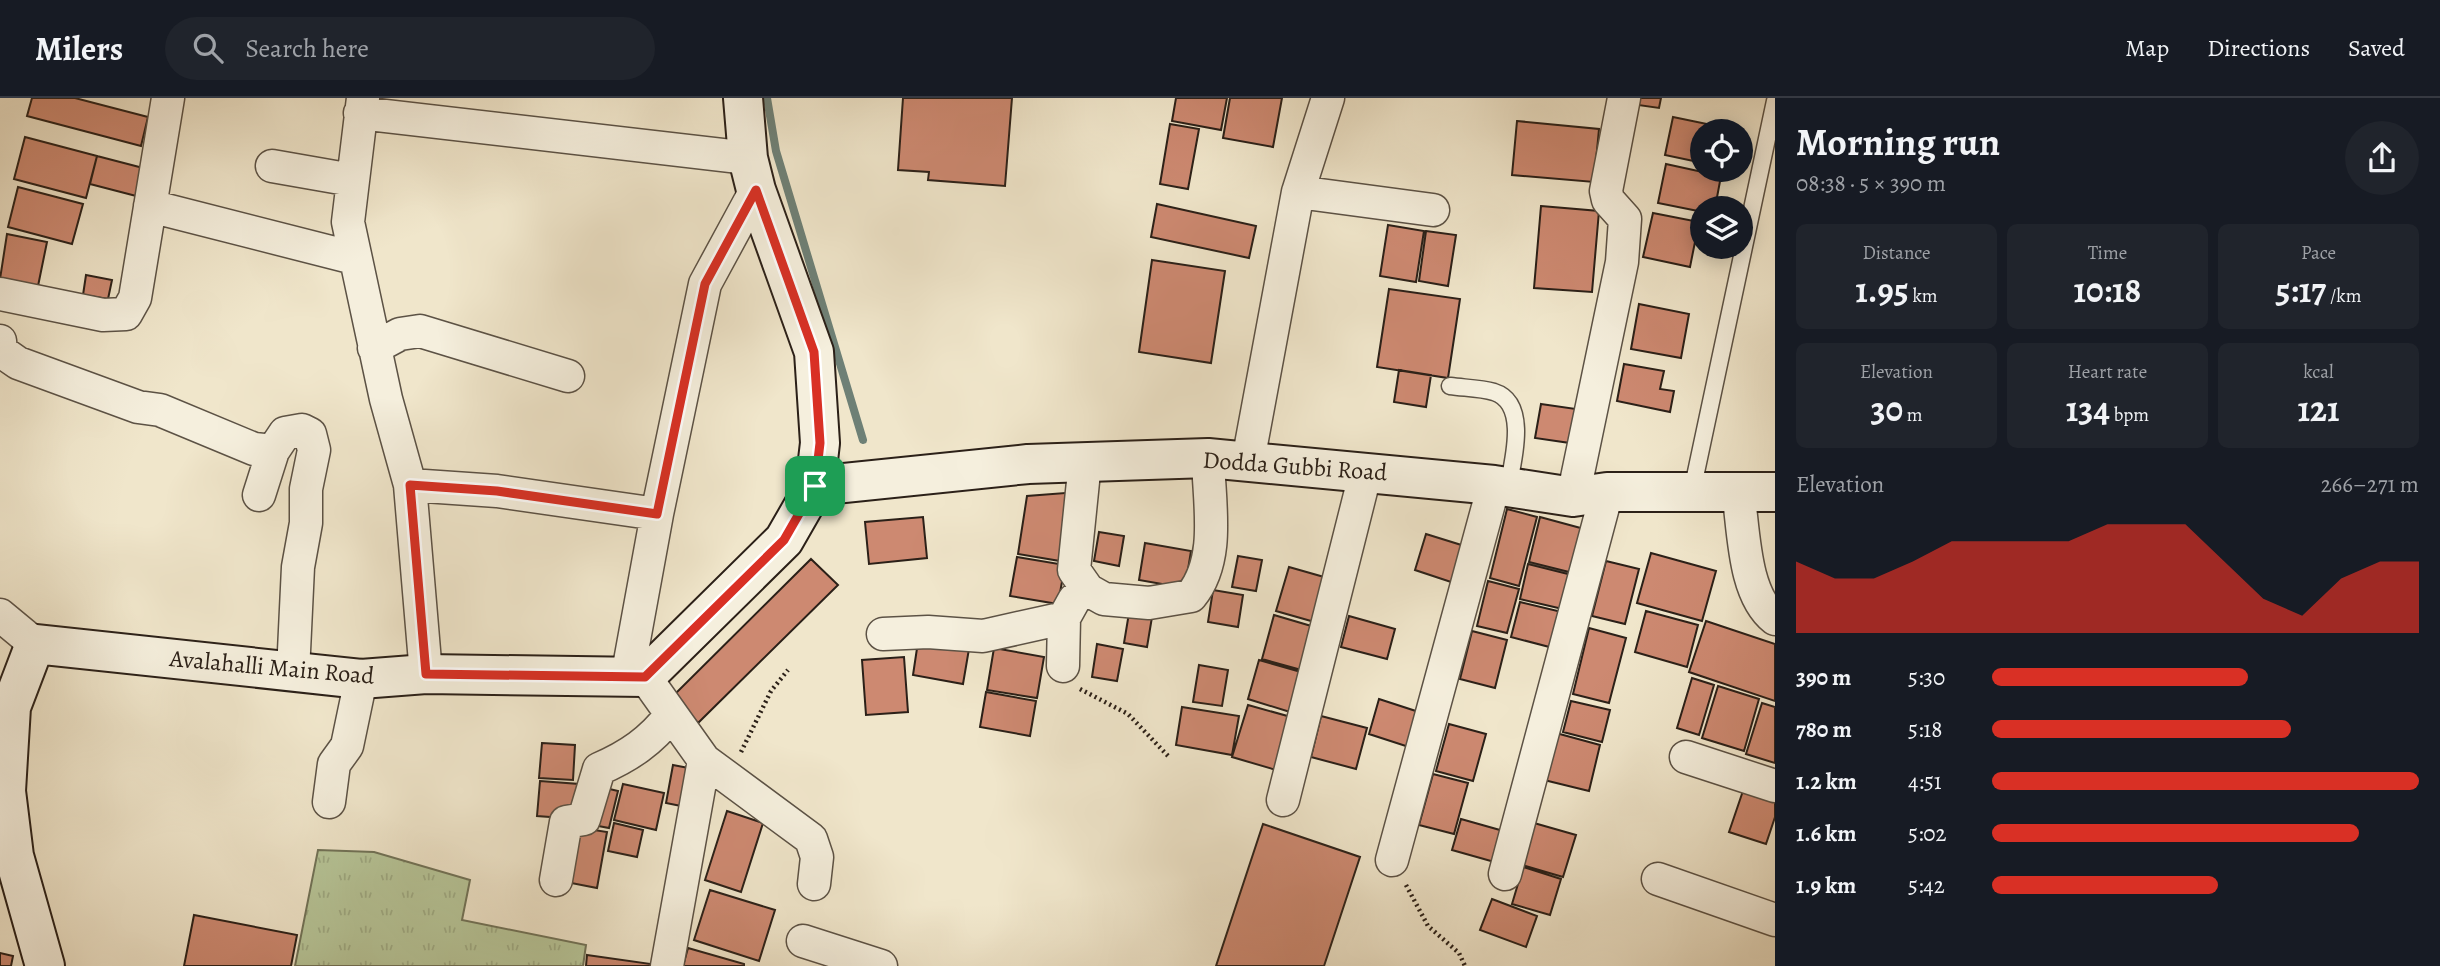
<!DOCTYPE html>
<meta charset="utf-8">
<style>
:root{--surface:#171b24;--page:#20242c;--text:#f1f3f6;--muted:#9ea1a6;--line:#363941;--accent:#d93025}
body{margin:0;font-family:Alegreya,serif;background:var(--page);color:var(--text);height:100vh;display:flex;flex-direction:column;font-size:26px;white-space:nowrap}
*{box-sizing:border-box;margin:0}
p{font-size:23px;color:var(--muted)}
.icon{flex:none;width:38px;height:38px;fill:none;stroke:currentColor;stroke-width:2;stroke-linecap:round;stroke-linejoin:round}
.map{position:relative;flex:1;overflow:hidden}
.sheet{display:flex;flex-direction:column;background:var(--surface);width:665px}
.sheet>*{flex:none}
.buttons{position:absolute;left:1690px;top:21px;display:grid;gap:14px}
.buttons a{display:grid;place-items:center;width:63px;height:63px;border-radius:50%;background:var(--surface);box-shadow:0 4px 18px #0003;font-size:35px}
.pin{position:absolute;display:grid;place-items:center;width:60px;height:60px;color:#fff;margin:-30px;border-radius:14px;box-shadow:0 4px 10px #0006}
.round{display:grid;place-items:center;flex:none;width:74px;height:74px;border-radius:37px;background:var(--page)}
.head{display:flex;align-items:center;justify-content:space-between;height:119px;padding:0 21px}
h1{font-size:38px;font-weight:700;line-height:52px}
.metrics{display:grid;grid-template-columns:repeat(3,1fr);gap:10px;height:119px;padding:7px 21px}
.metrics div{display:grid;align-content:center;border-radius:10px;background:var(--page);text-align:center}
.metrics b{font-size:35px;font-weight:700}
.metrics small{font-size:19px;font-weight:400}
.metrics p{font-size:19px}
.chart{height:196px;padding:14px 21px}
.chart p{display:flex;justify-content:space-between}
.chart svg{width:100%;height:126px;margin-top:7px;fill:var(--accent);opacity:.7}
ul{padding:0 21px;list-style:none;font-size:23px}
li{display:grid;grid-template-columns:112px 84px 1fr;align-items:center;height:52px}
li i{height:18px;border-radius:9px;background:var(--accent)}
header{display:flex;align-items:center;gap:42px;box-sizing:border-box;height:98px;padding:0 35px;background:var(--surface);border-bottom:2px solid var(--line)}
header strong{font-size:33px}
nav{display:flex;gap:38px;margin-inline-start:auto;font-size:24px}
.search{width:490px;height:63px;background:var(--page);display:flex;align-items:center;gap:18px;box-sizing:border-box;padding:0 24px;border-radius:38px;color:var(--muted);font-size:26px}
main{display:flex;flex:1;min-height:0}
.map>svg:first-child{display:block}
.grass{fill:url(#grass-tufts);stroke:#717358;stroke-width:2}
.lines{fill:none;stroke-linecap:round;stroke-linejoin:round}
.stream{stroke:#6e8076;stroke-width:8}
.building{fill:#cd8971;stroke:#2b2018;stroke-width:2}
.service-casing{stroke:#5c5245;stroke-width:19}
.minor-casing{stroke:#5c5245;stroke-width:35}
.secondary-casing{stroke:#2b2018;stroke-width:42}
.path{stroke:#2b2018;stroke-width:4.5;stroke-dasharray:2 3.5;stroke-linecap:butt}
.service{stroke:#f5efdd;stroke-width:16}
.minor{stroke:#f5efdd;stroke-width:32}
.secondary{stroke:#f5efdd;stroke-width:38}
.route-casing{stroke:#fff;stroke-width:14}
.route{stroke:#d93025;stroke-width:9}
.labels{text-anchor:middle;stroke-width:6;stroke-linejoin:round;paint-order:stroke}
.street-label{font-size:24px;fill:#2b2018;stroke:#f5efdd}
</style>
<header>
<strong>Milers</strong>
<div class="search"><svg class="icon" aria-label="search" viewBox="0 0 24 24"><circle cx="10" cy="10" r="6"/><path d="M15 15l6 6"/></svg>Search here</div>
<nav><a>Map</a><a>Directions</a><a>Saved</a></nav>
</header>
<main>
<div class="map">
<svg width="1775" height="868" viewBox="0 0 1775 868">
<defs>
<pattern id="grass-tufts" width="24" height="20" patternUnits="userSpaceOnUse" patternTransform="scale(1.75)"><rect width="24" height="20" fill="#b7c699"/><path d="M3 7l-1-3M5 7V3M7 7l1-3M15 17l-1-3M17 17v-4M19 17l1-3" fill="none" stroke="#9eaa83"/></pattern>
</defs>
<rect width="100%" height="100%" fill="#f0e6cb"/>
<filter id="stains"><feTurbulence type="fractalNoise" baseFrequency=".00286" numOctaves="4"/><feColorMatrix values="0 0 0 0 .2 0 0 0 0 .09 0 0 0 0 .02 0 0 0 .5 -.17"/></filter>
<radialGradient id="worn" r=".72"><stop offset=".6" stop-color="#630" stop-opacity="0"/><stop offset="1" stop-color="#630" stop-opacity=".3"/></radialGradient>
<path class="grass" d="M318,752l56,2 96,28 -8,40 124,25 -3,21h-288z"/>
<g class="lines">
<path class="stream" d="M767,0l9,53 87,289"/>
</g>
<path class="building" d="M32,0h43l73,19 -7,29 -114,-30z
M903,0h109l-7,88 -77,-6 1,-8 -31,-2z
M1176,0h51l-6,32 -49,-9z
M1230,0h52l-9,49 -50,-9z
M1639,0h22l-2,10 -21,-3z
M1673,19l63,13v1h-33v32l-38,-8z
M1517,23l82,8 -5,53 -82,-7z
M1170,26l29,5 -11,60 -28,-5z
M25,39l72,19 -11,42 -72,-19z
M97,58l50,13 -7,28 -50,-13z
M1666,66l55,12 -6,32h-12v4l-45,-9z
M18,89l65,17 -11,40 -64,-17z
M1157,106l99,22 -7,32 -98,-21z
M1541,108l58,5 -7,81 -58,-4z
M1653,115l46,9 -9,45 -47,-10z
M1388,127l36,6 -8,51 -36,-6z
M1426,133l30,4 -8,51 -29,-5z
M7,136l40,8 -9,44 -38,-7z
M1152,162l73,11 -14,92 -72,-11z
M86,177l26,5 -4,19 -25,-4z
M1389,191l71,10 -12,79 -71,-11z
M1639,206l50,10 -8,44 -50,-9z
M1624,266l40,7 -4,18 14,2 -4,21 -53,-11z
M1399,272l32,5 -5,32 -32,-5z
M1541,306l42,6 -6,34 -42,-6z
M1078,394l-12,70 -48,-8 9,-58z
M1507,411l30,8 -18,69 -29,-8z
M923,419l4,41 -58,6 -4,-42z
M1540,419l48,13 -11,44 -48,-12z
M1099,434l25,4 -5,30 -25,-5z
M1426,436l45,14 -11,37 -45,-15z
M1145,445l46,8 -6,37 -46,-8z
M1651,455l65,18 -14,50 -65,-18z
M1238,458l24,4 -6,31 -24,-4z
M1017,459l48,8 -7,39 -48,-8z
M811,461l27,26 -140,138 -26,-26z
M1606,463l33,8 -14,55 -33,-8z
M1528,466l48,12 -9,34 -47,-11z
M1289,469l42,12 -13,44 -42,-12z
M1488,483l31,8 -12,44 -30,-7z
M1213,492l30,5 -5,32 -30,-5z
M1520,504l46,11 -9,36 -46,-12z
M1646,513l52,14 -11,42 -52,-15z
M1129,515l23,4 -5,30 -23,-4z
M1274,517l44,13 -13,43 -43,-12z
M1349,518l46,13 -8,30 -46,-12z
M1706,523l69,23v57l-86,-29z
M1589,530l37,10 -17,65 -36,-9z
M1472,533l35,9 -12,48 -35,-9z
M919,537l51,8 -7,41 -50,-9z
M1097,546l26,5 -6,32 -25,-4z
M994,550l50,9 -7,41 -50,-8z
M904,559l4,55 -42,3 -4,-55z
M1259,562l42,12 -11,40 -42,-13z
M1199,567l29,5 -6,36 -29,-4z
M1692,580l22,7 -15,50 -22,-7z
M1718,588l41,13 -15,52 -42,-13z
M986,594l50,9 -6,35 -50,-9z
M1379,601l46,15 -10,35 -46,-15z
M1571,603l39,9 -8,32 -39,-10z
M1762,605l13,4v56l-29,-9z
M1248,607l43,12 -15,53 -44,-13z
M1182,609l57,9 -7,39 -56,-10z
M1321,618l46,12 -11,41 -45,-12z
M1449,626l37,10 -13,47 -37,-10z
M1556,635l44,12 -11,46 -45,-11z
M542,645l33,2 -2,35 -34,-2z
M673,667l26,5 -8,38 -25,-5z
M1433,676l35,9 -14,51 -35,-9z
M540,683l39,3 -2,35 -40,-3z
M623,686l41,9 -8,37 -42,-10z
M1745,687l30,10v22l-9,27 -37,-12z
M601,689l17,4 -9,37 -16,-3z
M727,713l36,12 -22,69 -36,-12z
M1461,721l46,13 -9,31 -46,-13z
M614,725l29,7 -6,27 -29,-6z
M1534,725l42,12 -13,42 -41,-12z
M1263,726l97,33 -36,109h-108z
M575,729l32,5 -10,56 -31,-6z
M1523,769l38,12 -11,36 -38,-11z
M710,792l65,20 -16,51 -65,-21z
M1492,801l45,17 -11,31 -46,-17z
M194,817l103,20 -6,31h-107z
M688,850l56,16v2h-61z
M0,855l13,3 -2,10h-11z
M587,857l64,9v2h-65z"/>
<g class="lines">
<defs>
<path id="service" d="M1450,288c14,2 30,2 44,6 35,11 19,69 14,95
M1692,393l83,-390"/>
<path id="minor" d="M363,0l-15,124 38,177 24,86 16,189
M360,15l388,45
M272,68l80,14
M1298,94l135,18
M150,108l204,52
M0,196l103,21 23,-1 9,-16 33,-200
M0,243l1,10 17,12 120,44 22,3 94,39 19,2 12,-18 17,-3 8,4 4,16 -8,39v34l-8,44 -5,105
M374,250l26,-14 20,-3 148,45
M1248,363l50,-269 30,-94
M1085,364l-11,108 14,20 16,9 45,4 42,-7c30,-37 18,-92 17,-138
M410,387l87,6 160,23
M1738,393c6,39 5,103 37,128
M259,397l14,-44
M1573,399l49,-235 3,-43 -17,-19 -2,-9 18,-93
M0,517l35,29
M883,536l45,-2 55,4 81,-18
M1063,568l1,-48 10,-18
M645,579l59,83 -37,206
M627,580l30,-164 48,-230 51,-94
M1686,659l89,29
M704,662l107,79 6,18 -3,27
M1283,702l83,-329
M329,704l5,-38 13,-18 14,-67
M1392,762l102,-375
M1505,776l102,-382
M1658,781l117,41
M556,782l10,-58 18,-3 15,-50c30,-13 52,-28 72,-54
M803,843l78,25"/>
<path id="secondary" d="M815,388l213,-22 180,-6 286,27 79,12 34,-5h168
M45,868l-31,-110 -8,-65 5,-84 24,-63 326,35 65,-5 219,3 139,-137 31,-54 5,-43 -6,-91 -58,-162 -8,-32 -5,-60"/>
</defs>
<use href="#service" class="service-casing"/>
<use href="#minor" class="minor-casing"/>
<use href="#secondary" class="secondary-casing"/>
<path class="path" d="M1080,591l48,25 42,44
M741,654l30,-61 17,-21
M1406,787l22,41 31,27 6,13"/>
<use href="#service" class="service"/>
<use href="#minor" class="minor"/>
<use href="#secondary" class="secondary"/>
</g>
<g class="lines">
<defs>
<path id="route" d="M756,92l58,162 6,91 -5,43 -31,54 -139,137 -219,-3 -16,-189 87,6 160,23 48,-230z"/>
</defs>
<use href="#route" class="route-casing"/>
<use href="#route" class="route"/>
</g>
<g class="labels">
<g class="street-label">
<text transform="translate(1295 368) rotate(4)" y="8">Dodda Gubbi Road</text>
<text transform="translate(272 569) rotate(5)" y="8">Avalahalli Main Road</text>
</g>
</g>
<rect width="100%" height="100%" filter="url(#stains)"/>
<rect width="100%" height="100%" fill="url(#worn)"/>
</svg>
<div class="buttons">
<a><svg class="icon" aria-label="locate" viewBox="0 0 24 24"><circle cx="12" cy="12" r="6"/><path d="M12 2v4M12 18v4M2 12h4M18 12h4"/></svg></a>
<a><svg class="icon" aria-label="layers" viewBox="0 0 24 24"><path d="M12 4l9 5-9 5-9-5zM3 14l9 5 9-5"/></svg></a>
</div>
<div class="pin" style="left:815px;top:388px;background:#1e9e55"><svg class="icon" aria-label="arrive" viewBox="0 0 24 24"><path d="M6 21V4h12l-3 4 3 4H6"/></svg></div>
</div>
<section class="sheet">
<div class="head"><div><h1>Morning run</h1><p>08:38 · 5 × 390 m</p></div><a class="round"><svg class="icon" aria-label="share" viewBox="0 0 24 24"><path d="M12 15V3M7 8l5-5 5 5M5 13v7h14v-7"/></svg></a></div>
<div class="metrics">
<div><p>Distance</p><b>1.95<small> km</small></b></div>
<div><p>Time</p><b>10:18</b></div>
<div><p>Pace</p><b>5:17<small> /km</small></b></div>
</div>
<div class="metrics">
<div><p>Elevation</p><b>30<small> m</small></b></div>
<div><p>Heart rate</p><b>134<small> bpm</small></b></div>
<div><p>kcal</p><b>121</b></div>
</div>
<div class="chart"><p><span>Elevation</span>266–271 m</p>
<svg viewBox="0 0 160 44" preserveAspectRatio="none"><path d="M0 44V19L10 25L20 25L30 19L40 12L50 12L60 12L70 12L80 6L90 6L100 6L110 19L120 32L130 38L140 25L150 19L160 19V44z"/></svg>
</div>
<ul>
<li><b>390 m</b>5:30<i style="width:60%"></i></li>
<li><b>780 m</b>5:18<i style="width:70%"></i></li>
<li><b>1.2 km</b>4:51<i style="width:100%"></i></li>
<li><b>1.6 km</b>5:02<i style="width:86%"></i></li>
<li><b>1.9 km</b>5:42<i style="width:53%"></i></li>
</ul>
</section>
</main>
